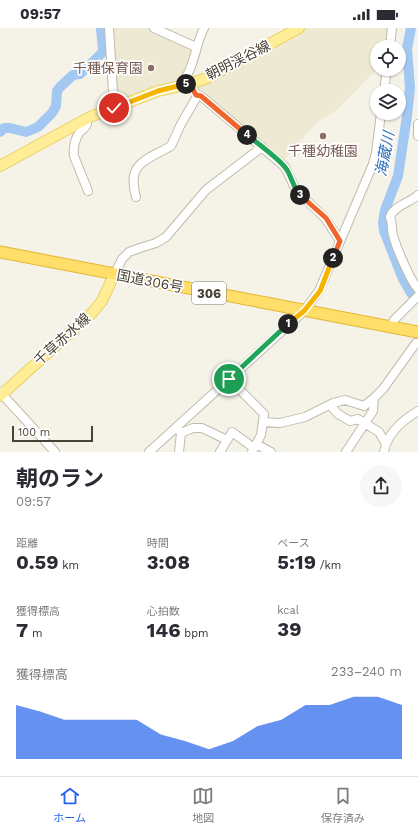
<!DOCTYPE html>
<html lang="ja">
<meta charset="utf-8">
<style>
:root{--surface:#fff;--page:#f7f7f7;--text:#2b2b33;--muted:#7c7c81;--line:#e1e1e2;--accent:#2563eb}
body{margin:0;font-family:"Work Sans","Noto Sans JP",sans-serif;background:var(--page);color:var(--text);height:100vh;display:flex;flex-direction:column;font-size:15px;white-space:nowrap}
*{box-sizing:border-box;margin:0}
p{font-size:13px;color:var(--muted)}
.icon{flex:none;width:22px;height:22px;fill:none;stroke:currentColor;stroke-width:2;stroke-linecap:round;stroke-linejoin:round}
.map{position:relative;height:424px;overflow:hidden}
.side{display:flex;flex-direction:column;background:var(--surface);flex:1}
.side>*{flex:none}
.tools{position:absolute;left:370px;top:12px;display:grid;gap:8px}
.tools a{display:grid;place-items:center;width:36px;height:36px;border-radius:50%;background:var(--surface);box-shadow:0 1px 3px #0004;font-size:20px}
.scale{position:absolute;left:12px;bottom:10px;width:81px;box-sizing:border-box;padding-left:4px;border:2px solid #494336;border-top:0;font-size:11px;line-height:14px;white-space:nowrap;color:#494336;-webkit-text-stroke:3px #fff;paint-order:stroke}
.pin{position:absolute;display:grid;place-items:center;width:34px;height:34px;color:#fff;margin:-17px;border:2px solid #fff;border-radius:50%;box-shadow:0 1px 4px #0007}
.km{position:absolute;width:20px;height:20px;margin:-10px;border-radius:50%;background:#222;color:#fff;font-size:11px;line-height:20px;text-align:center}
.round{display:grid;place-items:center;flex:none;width:42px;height:42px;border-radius:21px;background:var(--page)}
.summary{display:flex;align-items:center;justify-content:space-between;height:68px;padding:0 16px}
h1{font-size:22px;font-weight:700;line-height:30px}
.figures{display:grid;grid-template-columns:repeat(3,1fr);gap:6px;height:68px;padding:4px 16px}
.figures div{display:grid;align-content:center}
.figures b{font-size:20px;font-weight:700}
.figures small{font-size:11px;font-weight:400}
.figures p{font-size:11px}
.chart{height:112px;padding:8px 16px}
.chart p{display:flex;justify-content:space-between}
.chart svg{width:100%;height:72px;margin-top:4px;fill:var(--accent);opacity:.7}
.status{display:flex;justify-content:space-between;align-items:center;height:28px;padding:0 20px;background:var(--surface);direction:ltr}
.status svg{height:11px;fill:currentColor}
.tab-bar{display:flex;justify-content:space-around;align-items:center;height:56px;border-top:1px solid var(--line);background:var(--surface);font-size:11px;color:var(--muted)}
.tab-bar a{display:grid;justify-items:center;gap:2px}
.tab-bar .active{color:var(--accent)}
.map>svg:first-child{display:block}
.education{fill:#eee9d2}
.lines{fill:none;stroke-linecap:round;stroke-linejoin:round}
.river{stroke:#a3c9f3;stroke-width:10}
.minor-casing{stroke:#c1bbaa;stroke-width:10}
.major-casing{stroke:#e9cf62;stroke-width:12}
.highway-casing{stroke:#e4b633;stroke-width:13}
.minor{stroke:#fff;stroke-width:8}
.major{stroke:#ffed97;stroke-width:10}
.highway{stroke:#ffde69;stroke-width:11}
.split-1-casing{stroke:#fff;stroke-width:8}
.split-2-casing{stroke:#fff;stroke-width:8}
.split-3-casing{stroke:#fff;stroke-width:8}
.split-4-casing{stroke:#fff;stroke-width:8}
.split-5-casing{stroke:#fff;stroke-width:8}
.split-6-casing{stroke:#fff;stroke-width:8}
.split-1{stroke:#22a559;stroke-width:5}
.split-2{stroke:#f5b400;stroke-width:5}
.split-3{stroke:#f0652b;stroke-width:5}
.split-4{stroke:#22a559;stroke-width:5}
.split-5{stroke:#f0652b;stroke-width:5}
.split-6{stroke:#f5b400;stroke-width:5}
.education-dot{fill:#8d6e63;stroke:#fff;stroke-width:1.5}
.labels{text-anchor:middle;stroke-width:3.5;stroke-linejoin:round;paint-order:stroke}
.shield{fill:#fff;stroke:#807b72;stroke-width:1}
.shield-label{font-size:13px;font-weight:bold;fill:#494336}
.street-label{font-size:14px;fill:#494336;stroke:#fff}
.education-label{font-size:14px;fill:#785e54;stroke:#fff;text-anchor:end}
.water-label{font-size:15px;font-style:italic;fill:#2a6dba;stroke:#fff}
</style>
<div class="status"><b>09:57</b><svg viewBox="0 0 49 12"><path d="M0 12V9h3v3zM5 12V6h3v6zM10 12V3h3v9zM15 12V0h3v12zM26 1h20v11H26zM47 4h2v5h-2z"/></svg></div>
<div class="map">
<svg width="418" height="424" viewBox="0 0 418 424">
<rect width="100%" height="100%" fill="#f5f2e8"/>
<path class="education" d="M113,0h36l42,18 2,3 -8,27 -14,9 -53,17 -2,-2z
M305,0h84l-2,19h-10v22l-39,40 -24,16 -31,37 -86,-70 -3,-6 21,-6 24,-15z"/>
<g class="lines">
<path class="river" d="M411,0l-4,21 3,39 -3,28 -9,60 -13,34 -2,12 1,9 19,48 8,14 7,6
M0,104l4,-4h6l16,4 12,-5 14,-14 4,-7 1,-15 3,-4 13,-12 7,-1 21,-20 2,-3 -2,-23"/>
<defs>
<path id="minor" d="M109,0l5,80
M154,0l42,19
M390,19l2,-19
M190,56l7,11 4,1 84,71 11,23 29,28 15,23
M178,58c17,-14 16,-39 26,-58
M384,63l3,-22
M85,91l2,5c-2,5 -4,5 -7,8 -5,6 -7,16 -6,24l14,35
M418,96v12
M418,167c-7,7 -25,11 -28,22 3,6 1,12 3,18 3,12 17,45 25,54
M136,169c-10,-35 11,-37 35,-51l10,-22 14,-24 2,-5
M114,247l8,-16 7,-7 11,-4 16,-5 10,-6 40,-47 56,-43
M390,299l4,-7 24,-24
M229,351l35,35 -3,21 -9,17
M0,364l55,60
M330,377l8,9 12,7 8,-2 21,13 7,12
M263,394l17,1 25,-6 28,-14 12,-3 19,6 10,-8
M179,402l2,3 -2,19
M181,405l12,-5h9l25,12
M256,416l15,8
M149,424l155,-141 15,-20 54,-127 3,-11 5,-40
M220,424l12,-20 22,16
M346,424l27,-41 1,-13 9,-9 33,-46h2
M384,424c3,-19 19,-32 34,-41"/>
<path id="major" d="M0,138l90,-49 68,-26 32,-7 17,-6 92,-50
M0,368l92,-83 10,-12 12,-26"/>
<path id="highway" d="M0,224l418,80"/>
</defs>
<use href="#minor" class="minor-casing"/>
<use href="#major" class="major-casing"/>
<use href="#highway" class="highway-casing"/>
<use href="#minor" class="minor"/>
<use href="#major" class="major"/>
<use href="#highway" class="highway"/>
</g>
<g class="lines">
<defs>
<path id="split-1" d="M229,351l59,-55"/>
<path id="split-2" d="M288,296l16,-13 16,-20 13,-33"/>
<path id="split-3" d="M300,167l26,23 14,23 -7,17"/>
<path id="split-4" d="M247,107c10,8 34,25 40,35 5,8 6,17 13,25"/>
<path id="split-5" d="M186,56h4l6,11 5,1 46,39"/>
<path id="split-6" d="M114,80l44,-17 28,-7"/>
</defs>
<use href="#split-1" class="split-1-casing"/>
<use href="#split-2" class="split-2-casing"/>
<use href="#split-3" class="split-3-casing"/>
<use href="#split-4" class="split-4-casing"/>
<use href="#split-5" class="split-5-casing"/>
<use href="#split-6" class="split-6-casing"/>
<use href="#split-1" class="split-1"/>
<use href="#split-2" class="split-2"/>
<use href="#split-3" class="split-3"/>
<use href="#split-4" class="split-4"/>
<use href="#split-5" class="split-5"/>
<use href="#split-6" class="split-6"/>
</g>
<g class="education-dot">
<circle cx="151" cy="40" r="4"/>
<circle cx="323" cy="108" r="4"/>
</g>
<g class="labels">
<rect class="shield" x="192" y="254" width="34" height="22" rx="3"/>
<g class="shield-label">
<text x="209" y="270">306</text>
</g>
<g class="street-label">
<text transform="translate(238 32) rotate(-27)" y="5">朝明渓谷線</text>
<text transform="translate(150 253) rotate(11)" y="5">国道306号</text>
<text transform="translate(62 311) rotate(-42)" y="5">千草赤水線</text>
</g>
<g class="education-label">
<text x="143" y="45">千種保育園</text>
<text x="323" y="128" text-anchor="middle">千種幼稚園</text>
</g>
<g class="water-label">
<text transform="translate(385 126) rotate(-79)" y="5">海蔵川</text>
</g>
</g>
</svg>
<div class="tools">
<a><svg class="icon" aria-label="locate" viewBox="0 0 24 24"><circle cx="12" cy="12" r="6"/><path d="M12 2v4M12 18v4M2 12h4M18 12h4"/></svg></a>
<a><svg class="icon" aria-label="layers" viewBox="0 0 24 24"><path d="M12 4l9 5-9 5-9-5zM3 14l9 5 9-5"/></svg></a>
</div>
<div class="scale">100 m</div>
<div class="pin" style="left:229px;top:351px;background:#1e9e55"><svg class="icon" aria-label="arrive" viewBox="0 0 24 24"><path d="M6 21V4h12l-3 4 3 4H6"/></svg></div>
<div class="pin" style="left:114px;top:80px;background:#d93025"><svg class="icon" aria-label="check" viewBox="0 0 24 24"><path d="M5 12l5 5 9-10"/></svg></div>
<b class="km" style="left:288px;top:296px">1</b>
<b class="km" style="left:333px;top:230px">2</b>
<b class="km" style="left:300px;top:167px">3</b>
<b class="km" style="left:247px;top:107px">4</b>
<b class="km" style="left:186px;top:56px">5</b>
</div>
<section class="side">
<div class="summary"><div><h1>朝のラン</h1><p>09:57</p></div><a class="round"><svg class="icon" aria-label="share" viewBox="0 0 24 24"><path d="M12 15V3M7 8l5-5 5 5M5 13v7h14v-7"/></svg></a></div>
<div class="figures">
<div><p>距離</p><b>0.59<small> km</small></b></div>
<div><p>時間</p><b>3:08</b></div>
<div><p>ペース</p><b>5:19<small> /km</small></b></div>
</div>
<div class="figures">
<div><p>獲得標高</p><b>7<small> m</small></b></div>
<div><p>心拍数</p><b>146<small> bpm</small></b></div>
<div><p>kcal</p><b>39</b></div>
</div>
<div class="chart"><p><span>獲得標高</span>233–240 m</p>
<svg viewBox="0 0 160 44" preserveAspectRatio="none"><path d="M0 44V11L10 15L20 20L30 20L40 20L50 20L60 29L70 33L80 38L90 33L100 24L110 20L120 11L130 11L140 6L150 6L160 11V44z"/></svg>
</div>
</section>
<nav class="tab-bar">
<a class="active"><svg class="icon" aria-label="home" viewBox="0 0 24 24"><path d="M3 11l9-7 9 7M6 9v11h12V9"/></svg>ホーム</a>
<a><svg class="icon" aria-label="map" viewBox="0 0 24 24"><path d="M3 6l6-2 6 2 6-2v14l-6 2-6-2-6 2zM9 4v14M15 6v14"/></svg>地図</a>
<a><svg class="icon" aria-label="saved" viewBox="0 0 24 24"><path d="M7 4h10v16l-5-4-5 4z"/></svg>保存済み</a>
</nav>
